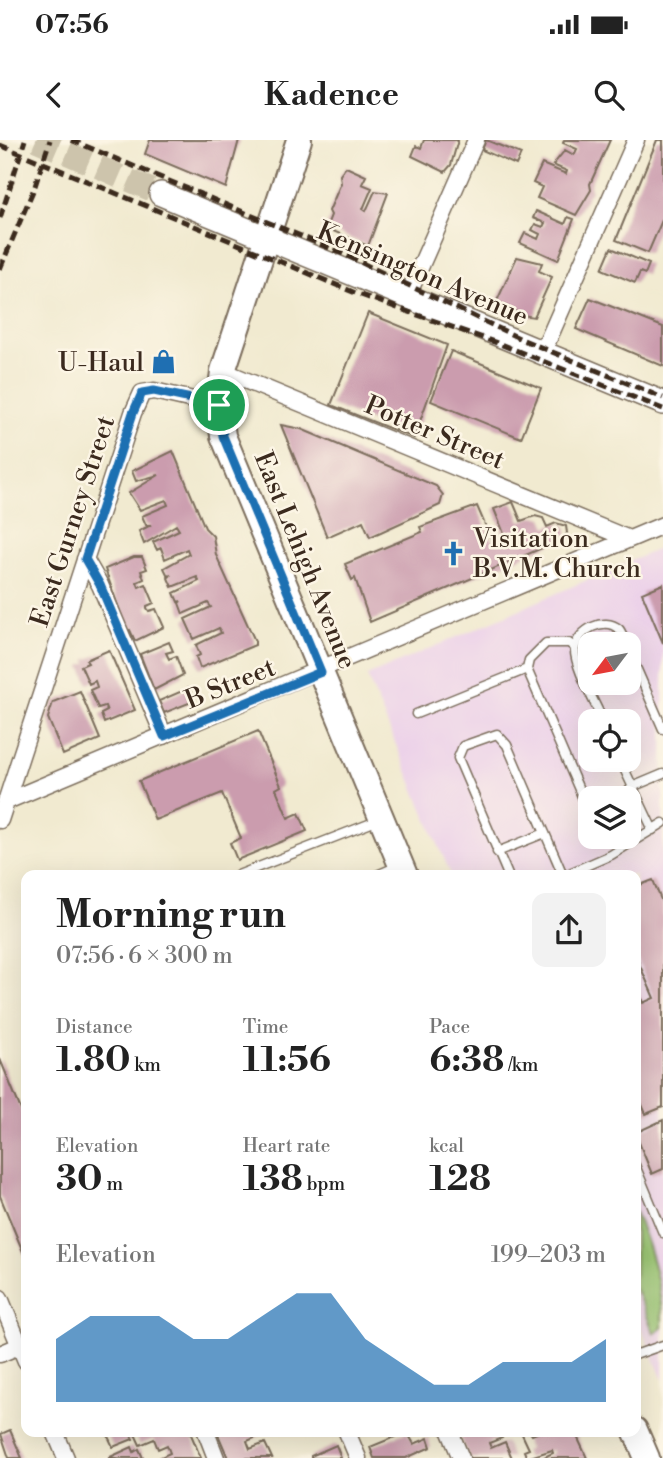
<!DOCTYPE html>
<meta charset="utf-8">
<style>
:root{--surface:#fff;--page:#f2f2f2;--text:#222;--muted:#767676;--accent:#1f6fb2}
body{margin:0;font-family:"Libre Bodoni",serif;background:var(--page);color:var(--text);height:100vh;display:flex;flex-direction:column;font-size:26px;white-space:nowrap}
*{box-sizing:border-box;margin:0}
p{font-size:23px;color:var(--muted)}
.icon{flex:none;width:38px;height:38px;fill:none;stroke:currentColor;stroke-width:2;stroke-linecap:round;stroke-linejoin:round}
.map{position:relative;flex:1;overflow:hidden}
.side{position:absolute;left:21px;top:730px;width:620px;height:567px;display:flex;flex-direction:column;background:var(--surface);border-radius:14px;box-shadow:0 7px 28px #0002}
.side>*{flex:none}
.needle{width:46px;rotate:238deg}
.buttons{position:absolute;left:578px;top:492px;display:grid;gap:14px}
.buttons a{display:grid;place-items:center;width:63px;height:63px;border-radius:14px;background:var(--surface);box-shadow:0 7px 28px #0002;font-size:35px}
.pin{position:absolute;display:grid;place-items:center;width:60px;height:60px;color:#fff;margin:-30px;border:4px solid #fff;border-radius:50%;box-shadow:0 2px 7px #0007}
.round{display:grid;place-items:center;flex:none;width:74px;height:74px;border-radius:14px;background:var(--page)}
.summary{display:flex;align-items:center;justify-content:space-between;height:119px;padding:0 35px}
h1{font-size:38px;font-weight:700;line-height:52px}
.stats{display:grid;grid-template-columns:repeat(3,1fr);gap:10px;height:119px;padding:7px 35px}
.stats div{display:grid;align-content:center}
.stats b{font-size:35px;font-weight:700}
.stats small{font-size:19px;font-weight:400}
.stats p{font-size:19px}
.chart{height:196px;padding:14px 35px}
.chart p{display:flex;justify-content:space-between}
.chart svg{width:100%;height:126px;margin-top:7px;fill:var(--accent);opacity:.7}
.status{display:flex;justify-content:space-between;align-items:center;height:49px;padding:0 35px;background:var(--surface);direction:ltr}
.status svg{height:19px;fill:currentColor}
header{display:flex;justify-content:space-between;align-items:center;height:91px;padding:0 35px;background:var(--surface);font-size:32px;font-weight:700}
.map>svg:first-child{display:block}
.built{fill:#ecd1e9;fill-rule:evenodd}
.green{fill:#97c26f;stroke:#697646;stroke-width:2}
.building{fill:#cb9cae}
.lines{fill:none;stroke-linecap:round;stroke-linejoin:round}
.secondary-tunnel{stroke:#cdc4ac;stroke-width:23;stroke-dasharray:23 11;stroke-linecap:butt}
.lane-casing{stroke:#7b6d5c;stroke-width:11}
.street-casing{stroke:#7b6d5c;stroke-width:19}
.secondary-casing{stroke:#7b6d5c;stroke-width:26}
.primary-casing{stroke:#7b6d5c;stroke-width:28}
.lane{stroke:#fff;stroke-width:8}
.street{stroke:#fff;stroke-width:16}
.secondary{stroke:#fff;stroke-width:23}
.primary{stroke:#fff;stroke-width:24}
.rail{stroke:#3b2a1e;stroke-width:5;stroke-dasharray:10 5;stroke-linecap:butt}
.route-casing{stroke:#fff;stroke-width:14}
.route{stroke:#1f6fb2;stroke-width:9}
.labels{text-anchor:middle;stroke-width:5;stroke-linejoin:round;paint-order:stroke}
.street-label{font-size:26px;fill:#3b2a1e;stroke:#fcf5e5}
.poi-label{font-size:26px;fill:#3b2a1e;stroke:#fcf5e5;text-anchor:end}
</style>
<div class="status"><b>07:56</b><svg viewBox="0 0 49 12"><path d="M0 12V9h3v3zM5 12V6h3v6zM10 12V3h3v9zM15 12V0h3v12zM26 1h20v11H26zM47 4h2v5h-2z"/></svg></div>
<header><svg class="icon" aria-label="back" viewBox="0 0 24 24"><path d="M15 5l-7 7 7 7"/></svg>Kadence<svg class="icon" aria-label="search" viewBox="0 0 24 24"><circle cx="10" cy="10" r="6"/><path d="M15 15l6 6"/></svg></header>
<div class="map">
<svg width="663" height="1318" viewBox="0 0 663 1318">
<rect width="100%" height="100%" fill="#fcf5e5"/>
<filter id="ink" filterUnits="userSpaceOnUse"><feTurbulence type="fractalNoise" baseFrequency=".0143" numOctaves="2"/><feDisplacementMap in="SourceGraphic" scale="14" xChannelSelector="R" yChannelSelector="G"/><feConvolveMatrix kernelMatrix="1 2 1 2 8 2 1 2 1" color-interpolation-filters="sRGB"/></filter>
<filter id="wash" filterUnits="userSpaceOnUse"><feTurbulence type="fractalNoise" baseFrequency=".00686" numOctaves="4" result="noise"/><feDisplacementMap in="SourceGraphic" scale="28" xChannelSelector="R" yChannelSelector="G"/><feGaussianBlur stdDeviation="1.57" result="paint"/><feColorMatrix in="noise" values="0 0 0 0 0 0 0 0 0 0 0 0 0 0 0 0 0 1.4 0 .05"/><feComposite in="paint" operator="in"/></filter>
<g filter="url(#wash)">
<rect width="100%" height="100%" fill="#f1ead0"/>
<path class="built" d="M663,407v833l-28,-66v-439h-184l-84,-199zM590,504h38v38h-38zM590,581h38v39h-38zM590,658h38v38h-38z"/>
<path class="green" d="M635,1072c15,35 28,77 27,116l-8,5 -19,-45z"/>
<g id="blocks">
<path class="building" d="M150,0h89l-13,48 -81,-34z
M424,0h34l-7,25 -6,7 -33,-16 4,-10 5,2z
M486,0l35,14 -5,11 -34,-15z
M564,0h46l-20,44 1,6 -15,25 -39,-17 5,-11 -9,-4 9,-19 24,10 1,-3 -14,-6 12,-15 9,5 3,-6 -14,-6z
M657,0h6v78l-15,35 -32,-13z
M346,27l20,9 -4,8 10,4 -9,21 3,2 9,-20 13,2 -20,53 -42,-18 5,-13 -2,-4 12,-28 -1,-8z
M536,71l29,13 3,-7 6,2 -16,41 -38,-17 5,-10 13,6 2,-5 -8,-4 3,-6 8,3 2,-4 -12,-5z
M611,108l38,16 -4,10 -5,-2 -5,11 -33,-14z
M517,117l25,6 -3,8 13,6 -18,40 -12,-2 -25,-14z
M590,158l73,29v39l-87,-37z
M368,173l79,32 -33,93 -83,-33z
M451,211l90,37 -20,50 -90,-37z
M281,285l20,4 135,57 7,9 -3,10 -70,32 -7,-16 -36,16z
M173,311l32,77 8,8 3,19 39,86v4l-55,23 -4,-11 4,-2 -4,-10 25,-12 -2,-5 -25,11 -9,-20 26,-12 -3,-4 -25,11 -4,-11 2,-2 -3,1 -4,-9 25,-12 -2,-4 -25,10 -4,-9 3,-3 -3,1 -4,-8 25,-14 -2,-5 -22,10 -4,-11 -4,2 -4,-8 26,-12 -3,-5 -32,19 -5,-13 12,-6h-5l-4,-9 26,-11 -2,-5 -26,10 -11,-17 30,-18 -23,6 -4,-10z
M513,362l8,19 14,-5 8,2 4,9 9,-4 10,3 1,7 -4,6 -193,83 -15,-44 -3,2 -7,-16 77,-32 -2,-5 57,-21 15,35 13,-5 -11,-27z
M134,417h8l5,12 -6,2 3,8 -7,3 2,5 7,-3 8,19 -7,3v2l2,3 7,-2 8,18 -29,14 -5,-11 -3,1 -22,-62z
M663,444v59l-21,-50z
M169,502l4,9 -7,2 3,6 7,-3 7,19 -29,15 -14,-36z
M109,510l26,60 -31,13 -3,-9 6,-3 -2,-5 -7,2 -8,-18 7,-3 -2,-6 -6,3 -8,-18 7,-3 -2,-3z
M189,548l5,13 -30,12 -5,-12z
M80,551l20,48 -37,16 -15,-37 5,-16z
M258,591l23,55 -5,3 12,29 11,-5 8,18 -70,29 -7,-17 11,-5 -19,-45 -67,27 -16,-39z
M653,740l10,25v202l-17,7 -11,-25v-105l8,19 11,-5 -19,-44v-67z
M0,919l26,63v137l-26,-63z
M663,980v49l-11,5 -17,-41z
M10,1290l12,28h-13l-8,-24z
M106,1292h23l4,7 -20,8z
M134,1292h56l11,26h-42l11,-5 -3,-8 -9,4 -4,-10 -14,6z
M217,1292h52l-22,9 3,8 15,-6 7,15h-44z
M407,1292l7,12 14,-6 3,9 -25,11h-32l-4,-11z
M458,1292h41l3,6 -13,5 2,5 14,-6 7,16h-43z
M521,1292h9l2,3 7,-3h36l12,26h-45l11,-5 -1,-3 -25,8 -3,-7 5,-2z
M336,1305l5,13h-30v-2z
M132,1307l2,5 5,-3 4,9h-35z"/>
</g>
</g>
<g filter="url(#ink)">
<use href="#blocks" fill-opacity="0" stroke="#7b6d5c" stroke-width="2"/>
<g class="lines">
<path class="secondary-tunnel" d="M36,0l125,54"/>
<defs>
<path id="lane" d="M575,508l-6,-5h-23l-17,17 -2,9 57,132 6,5
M628,509l35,80
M416,574l111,-45
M603,581c-7,-17 -30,-56 -28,-73 3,-18 29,-32 44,-19 3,3 5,11 7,15
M620,620l33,70
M623,658l9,-11 31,-13
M497,712l48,-19
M238,735l141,-55
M377,735l21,-9
M508,735l-50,-117 5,-12 34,-12 10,11 56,130
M565,735l46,-20 52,-32
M635,1025l28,68
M635,1215l28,-10"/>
<path id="street" d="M408,155l68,-155
M542,214l94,-214
M223,231l406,168
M85,419l15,26 64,151
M7,661l656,-276
M0,680l133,-407 9,-20 12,-2 65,15
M0,1158l26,63
M0,1214l26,-11
M55,1292l11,26
M206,1292l10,26
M347,1292l11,26
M450,1292l11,26"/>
<path id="secondary" d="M161,54l502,209"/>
<path id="primary" d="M299,0l-76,231 -4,35 4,30 182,439
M635,1290l12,28"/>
</defs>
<use href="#lane" class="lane-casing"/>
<use href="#street" class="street-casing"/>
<use href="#secondary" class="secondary-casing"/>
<use href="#primary" class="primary-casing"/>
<use href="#lane" class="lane"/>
<use href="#street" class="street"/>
<use href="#secondary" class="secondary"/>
<use href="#primary" class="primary"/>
<path class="rail" d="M71,0l268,112 182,87 142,59
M0,5l358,149 142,50 163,65
M0,78l25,-78
M0,129l35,-83 15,-46"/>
</g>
</g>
<g class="lines" filter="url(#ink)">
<defs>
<path id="route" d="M154,251l65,14 4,31 98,236 -157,64 -64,-151 -15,-26 48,-146 9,-20z"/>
</defs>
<use href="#route" class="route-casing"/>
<use href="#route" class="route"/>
</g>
<defs>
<symbol id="shop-bare" viewBox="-9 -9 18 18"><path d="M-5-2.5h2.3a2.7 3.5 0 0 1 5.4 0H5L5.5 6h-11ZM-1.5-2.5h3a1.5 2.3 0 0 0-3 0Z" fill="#1f6fb2" stroke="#fcf5e5" stroke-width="2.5" paint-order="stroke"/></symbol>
<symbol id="church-bare" viewBox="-9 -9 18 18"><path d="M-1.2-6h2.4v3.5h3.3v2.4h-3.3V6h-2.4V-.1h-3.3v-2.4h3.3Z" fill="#1f6fb2" stroke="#fcf5e5" stroke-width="2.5" paint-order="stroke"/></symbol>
</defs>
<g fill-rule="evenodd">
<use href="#shop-bare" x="146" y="204" width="35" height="35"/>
<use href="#church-bare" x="436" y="396" width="35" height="35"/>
</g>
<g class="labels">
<g class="street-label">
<text transform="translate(423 133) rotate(23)" y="9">Kensington Avenue</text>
<text transform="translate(435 292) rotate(23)" y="9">Potter Street</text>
<text transform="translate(72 381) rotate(-72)" y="9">East Gurney Street</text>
<text transform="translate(306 420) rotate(68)" y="9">East Lehigh Avenue</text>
<text transform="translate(230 543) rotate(-22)" y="9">B Street</text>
</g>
<g class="poi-label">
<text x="144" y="231">U-Haul</text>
<text x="473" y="407" text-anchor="start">Visitation<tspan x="473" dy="30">B.V.M. Church</tspan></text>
</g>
</g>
</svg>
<div class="buttons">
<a><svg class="needle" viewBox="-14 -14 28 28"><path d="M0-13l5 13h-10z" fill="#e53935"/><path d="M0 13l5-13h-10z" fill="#767676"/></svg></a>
<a><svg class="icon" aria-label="locate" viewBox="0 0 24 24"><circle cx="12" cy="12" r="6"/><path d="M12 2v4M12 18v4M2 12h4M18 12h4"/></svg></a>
<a><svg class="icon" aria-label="layers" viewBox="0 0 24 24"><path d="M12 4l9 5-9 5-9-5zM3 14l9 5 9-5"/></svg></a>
</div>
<div class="pin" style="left:219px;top:265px;background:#1e9e55"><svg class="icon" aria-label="arrive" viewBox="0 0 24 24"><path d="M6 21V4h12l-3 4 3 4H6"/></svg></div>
<section class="side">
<div class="summary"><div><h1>Morning run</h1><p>07:56 · 6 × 300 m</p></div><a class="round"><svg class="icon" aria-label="share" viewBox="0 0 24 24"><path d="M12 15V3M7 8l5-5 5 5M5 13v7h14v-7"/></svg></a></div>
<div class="stats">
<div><p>Distance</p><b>1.80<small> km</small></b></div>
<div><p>Time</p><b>11:56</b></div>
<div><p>Pace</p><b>6:38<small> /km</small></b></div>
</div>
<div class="stats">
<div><p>Elevation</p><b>30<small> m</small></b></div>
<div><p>Heart rate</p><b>138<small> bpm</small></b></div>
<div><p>kcal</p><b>128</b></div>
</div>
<div class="chart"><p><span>Elevation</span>199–203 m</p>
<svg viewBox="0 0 160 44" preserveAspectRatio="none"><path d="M0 44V22L10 14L20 14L30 14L40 22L50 22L60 14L70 6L80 6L90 22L100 30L110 38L120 38L130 30L140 30L150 30L160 22V44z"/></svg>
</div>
</section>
</div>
